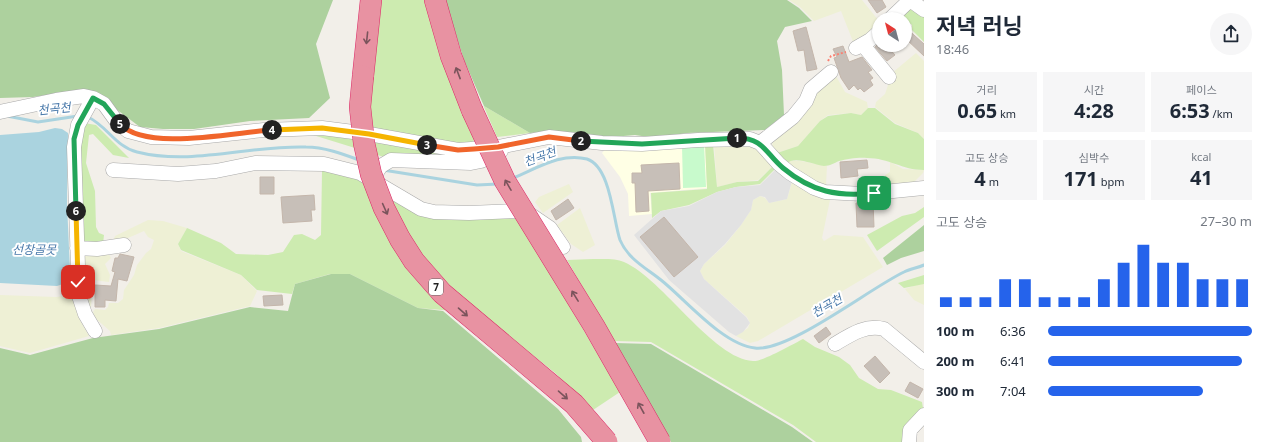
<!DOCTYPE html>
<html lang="ko">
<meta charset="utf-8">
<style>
:root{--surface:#fff;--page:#f6f6f7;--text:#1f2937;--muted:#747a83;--accent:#2563eb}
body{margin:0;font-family:"Noto Sans","Noto Sans KR",sans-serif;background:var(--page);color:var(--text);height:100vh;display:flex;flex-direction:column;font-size:15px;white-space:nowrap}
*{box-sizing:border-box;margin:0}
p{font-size:13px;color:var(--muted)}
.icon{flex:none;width:22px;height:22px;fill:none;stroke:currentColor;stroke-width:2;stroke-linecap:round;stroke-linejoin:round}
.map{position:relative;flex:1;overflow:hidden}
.sheet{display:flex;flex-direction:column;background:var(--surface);width:340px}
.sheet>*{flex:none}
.needle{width:26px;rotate:324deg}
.fabs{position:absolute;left:872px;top:12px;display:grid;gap:8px}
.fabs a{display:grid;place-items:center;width:40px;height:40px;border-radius:50%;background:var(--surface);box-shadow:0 1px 3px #0004;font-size:20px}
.pin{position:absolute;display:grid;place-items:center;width:34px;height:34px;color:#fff;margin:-17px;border-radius:8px;box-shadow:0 2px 6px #0006}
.km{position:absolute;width:20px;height:20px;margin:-10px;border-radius:50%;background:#222;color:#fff;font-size:11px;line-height:20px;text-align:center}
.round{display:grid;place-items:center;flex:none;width:42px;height:42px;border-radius:21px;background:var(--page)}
.summary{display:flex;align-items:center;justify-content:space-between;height:68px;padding:0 12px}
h1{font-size:22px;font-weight:700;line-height:30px}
.metrics{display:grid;grid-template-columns:repeat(3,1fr);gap:6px;height:68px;padding:4px 12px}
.metrics div{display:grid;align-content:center;border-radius:0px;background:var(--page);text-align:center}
.metrics b{font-size:20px;font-weight:700}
.metrics small{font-size:11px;font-weight:400}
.metrics p{font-size:11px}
.chart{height:112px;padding:8px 12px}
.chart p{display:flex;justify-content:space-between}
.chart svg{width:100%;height:72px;margin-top:4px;stroke:var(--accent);stroke-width:6}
ul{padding:0 12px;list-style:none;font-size:13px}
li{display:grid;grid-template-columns:64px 48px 1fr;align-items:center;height:30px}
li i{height:10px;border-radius:5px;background:var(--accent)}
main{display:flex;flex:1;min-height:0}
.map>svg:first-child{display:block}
.education{fill:#ffffe5}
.farmland{fill:#eef0d5}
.grass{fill:#cdebb0}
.forest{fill:#add19e}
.park{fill:#c8facc}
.parking{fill:#e2e2e2}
.water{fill:#aad3df}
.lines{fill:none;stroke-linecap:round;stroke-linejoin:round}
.stream{stroke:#aad3df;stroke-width:3}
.building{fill:#c7bfb8;stroke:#c4b6ab}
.minor-casing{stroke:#a9a9a9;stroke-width:15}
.highway-casing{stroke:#dc2a67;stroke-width:22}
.path{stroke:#fa8072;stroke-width:2;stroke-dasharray:2 2;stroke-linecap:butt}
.minor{stroke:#fff;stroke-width:14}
.highway{stroke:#e892a2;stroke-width:21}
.highway-bridge-casing{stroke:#dc2a67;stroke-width:22;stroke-linecap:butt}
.highway-bridge{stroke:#e892a2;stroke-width:21}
.oneway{stroke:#7b545c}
.split-1-casing{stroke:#fff;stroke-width:8}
.split-2-casing{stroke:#fff;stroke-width:8}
.split-3-casing{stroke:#fff;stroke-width:8}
.split-4-casing{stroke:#fff;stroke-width:8}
.split-5-casing{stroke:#fff;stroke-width:8}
.split-6-casing{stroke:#fff;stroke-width:8}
.split-7-casing{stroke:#fff;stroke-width:8}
.split-1{stroke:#22a559;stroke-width:5}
.split-2{stroke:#22a559;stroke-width:5}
.split-3{stroke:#f0652b;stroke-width:5}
.split-4{stroke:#f5b400;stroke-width:5}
.split-5{stroke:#f0652b;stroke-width:5}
.split-6{stroke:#22a559;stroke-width:5}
.split-7{stroke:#f5b400;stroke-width:5}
.labels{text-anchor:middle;stroke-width:4;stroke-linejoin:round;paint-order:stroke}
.shield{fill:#fff;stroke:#646464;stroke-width:1}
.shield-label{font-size:10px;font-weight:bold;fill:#222}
.water-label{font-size:12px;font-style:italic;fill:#4a7aab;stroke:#fff}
</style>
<main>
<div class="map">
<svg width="924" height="442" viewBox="0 0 924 442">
<rect width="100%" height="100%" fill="#f2efe9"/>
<path class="education" d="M705,144l2,44 -57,5 2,21 -23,2 -1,-22 -8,-17 -18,-24 5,-6z"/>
<path class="farmland" d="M789,0h73l17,21v5l-25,18 -13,-33 -27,10 -14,-14z
M916,53l8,8v78l-6,-6 -23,-10 -20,-16 1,-5 9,-8 7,-21z
M836,76l9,16 22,10 1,6 -7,7 -10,-2 -23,2 -8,6 -22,25 -21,7 -4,-5 -1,-7 41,-47z
M714,143h38l21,23 -15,14 -21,2 -20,5z
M789,161h12l26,5 -1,19 -9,-1 -31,-20z
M890,162l13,7 21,1 -1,3 -11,11 -26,2 -1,-11 5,-3z
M792,182l23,13 15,5 -8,38 2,3 10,-6 29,2 20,30 -125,74 -8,2 -14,-7 12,-8 2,-5 -3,-6 -43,-38 -4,-8 4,-7 21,-19 16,-20 10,-15 2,-10 7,-4 5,2 4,5 18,-4z
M569,184l4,8 -30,21 -8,-11 4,-5z
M580,208l15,37 -12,7 -12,-8 -14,-19z
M148,220l15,1 24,7 -9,16 3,7 60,24 16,16 -7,15 -91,22 -48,7 -1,-4 -15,-13 -2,-6 2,-3 10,1 3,-3 1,-4h9l5,-4 1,-9 10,-15 3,-10 9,-12 5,-4 3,-9 -6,-3 -4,-6 -23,10h-8l2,-5z
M107,251l4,7 -6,6 5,11 -1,7 -16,-2 -2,27 -6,-2 -1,-53z
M919,284h5v21l-10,-5 -9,-11z
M0,295l56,2 17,-2 7,25 9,16 -59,17 -30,-7z"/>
<path class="grass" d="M379,0h48l48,140 -10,6 -94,-16 -2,-52z
M908,7l16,8v27l-12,-12v-5l-9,-7z
M484,107v-1l46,27 -33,4z
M868,108h7l20,16 23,9 6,6v31c-22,0 -35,-12 -57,-12 -8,-1 -20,1 -28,3 -5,2 -9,5 -15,5 -11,-1 -29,-11 -38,-2l-9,-11 21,-7 22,-25 8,-5 23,-3 10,2z
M84,123l12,2 33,33 -16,-3 -20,-21 -4,1 -3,28 9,28 1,36 3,6 5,2 -1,9 -18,-1 -5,-8 1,-111z
M314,133l167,25 -97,-1 -71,-22z
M705,144h8l4,43 20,-5 21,-1 15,-15 3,2 -16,16 -24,3 -19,5 -28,13 -28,6 -9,7 -1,-25 56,-4z
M330,170l32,10 49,30 106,7 103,175 -27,18 -39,-38 -75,-59 -61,-5 -68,-34h-20l-35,10 -3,10 -35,-4 -16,-15 -60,-25 -3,-6 9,-16 34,15 15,11 32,1 15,-3 11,-17 8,-1 13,6 6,-5 1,-64z
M924,207v10l-47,34 -10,-16 35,-19 13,-3z
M593,259c9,0 23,-1 31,3 39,17 89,97 129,99 9,1 40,-17 50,-22l12,8 24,10 11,8 9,13 19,11 13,1 31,12 1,6 -17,16 -2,18h-88l-23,-17 -142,-83 -37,-1 -47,-81z
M924,275v9l-20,4 -6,-5z"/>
<path class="forest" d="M0,0h333l-17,44 14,54 -21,20 -59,3 -56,8h-31l-23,-2 -44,-33 -13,-4 -50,7 -33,1z
M445,0h342l12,8 13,13 -27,6 -8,14 5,29 2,45 -19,15 -78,3 -32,5 -20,-3 -23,2 -24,-1 -33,-5 -25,2 -46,-27 -20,-46z
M924,225v26l-23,7 -14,7 -4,-7z
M331,274h19l68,34 25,3 115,98 23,28 1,5h-582v-94l30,7 63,-17 66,-9 91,-22 38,4 7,-27z
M615,343l36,1 141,83 21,15h-142z"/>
<path class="park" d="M704,144l2,43 -23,1 -1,-43z"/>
<path class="parking" d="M776,169l16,12 -5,18 -18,4 -4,-6 -5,-1 -7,4 -2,10 -10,15 -16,19 -21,20 -4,7 4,8 42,38 4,6 -7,9 -7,4 -7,-4 -60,-52 -35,-45 27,-24 28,-5 28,-14 19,-5 24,-2z"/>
<path class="water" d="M55,128l7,1 6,4 -1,71 3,66c-2,9 -4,14 -13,16l-57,-3v-148l39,-3z"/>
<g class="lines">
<path class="stream" d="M7,116l31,6 40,-6
M88,117c19,9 28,30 49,35 55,14 113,-7 169,-5 18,0 37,7 53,13
M383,170l94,15 21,-1
M513,178c23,-9 48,-26 74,-19 24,8 26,61 33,81 8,19 26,28 41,40 24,19 62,65 94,68 34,4 115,-60 149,-76 6,-3 13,-4 20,-7"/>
</g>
<path class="building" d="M868,0h14l4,7 -9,6z
M806,27l11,42 -10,2 -3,-21 -6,1 -5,-20z
M905,27l19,17v12l-19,-18z
M877,45h9l9,10 -8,6 -12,-14z
M843,46l6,16 13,-5 10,13 -4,2 5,6 -3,2 3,5 -9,7 -4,-4 -2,2 -4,-5 -5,5 -8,-12 -7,-20 3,-1 -4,-8z
M867,160l1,8 -11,1 1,7 -17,2 -1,-16z
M679,163l1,26 -32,2 1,20 -13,1 -1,-29h-3v-10h10l-1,-8z
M260,177h14v17h-14z
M314,195l1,15h-4l1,11 -29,2 -2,-26z
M568,199l6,9 -18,12 -5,-9z
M873,202l1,25h-17l-1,-24z
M664,217l34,40 -24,20 -34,-40z
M120,254l14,3 -7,24 -9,-2 -2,22 -11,-1v7h-10v-22l16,1 4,-14 -3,-1 3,-13h3z
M282,295l1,10 -19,1 -1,-10z
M826,327l5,7 -12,9 -5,-7z
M875,356l15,17 -10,10 -16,-17z
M910,382l13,7 -5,9 -13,-7z"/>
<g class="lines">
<defs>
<path id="minor" d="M910,0l14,10
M890,19l20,-19
M863,45l26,32
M856,48l14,-8 9,-8
M93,98l-15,27 -4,22 5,149 6,18 10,17
M0,112l56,-12 28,-4 9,2 11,6 13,18 11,9 23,6 38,1 75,-8 58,-2 47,6 89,16 40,-3 51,-10 53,6 40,1 56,-4 52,-1 10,4 19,21 11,9 24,15 11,4 38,2 61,-6
M760,143l33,-26 13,-16 5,-12 20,-17
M113,170l65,4 38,-3 39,-8 69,1 36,9 61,36 13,3 35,1 47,-2 12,2 22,15 13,19
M372,179l9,-13 10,-6 80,3 10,-2 20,-10
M77,248l20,1 27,-4
M835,344c15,-9 31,-20 49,-15l40,33
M909,442l1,-12 14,-15"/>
<path id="highway" d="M435,0l16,56 21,54
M363,76l8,-76"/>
</defs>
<use href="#minor" class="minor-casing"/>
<use href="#highway" class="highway-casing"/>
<path class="path" d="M828,61l3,-5 15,-4"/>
<use href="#minor" class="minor"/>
<use href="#highway" class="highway"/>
<defs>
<path id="highway-bridge" d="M363,76l-3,31 4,36 7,31 13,34 16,31 14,22 28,32 132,111 33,38
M472,110l33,71 89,145 66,116"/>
</defs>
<use href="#highway-bridge" class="highway-bridge-casing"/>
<use href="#highway-bridge" class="highway-bridge"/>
</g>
<defs><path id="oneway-shaft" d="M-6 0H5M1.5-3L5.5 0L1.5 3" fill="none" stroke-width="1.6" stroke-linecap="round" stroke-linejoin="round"/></defs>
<g class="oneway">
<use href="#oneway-shaft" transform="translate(367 38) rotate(96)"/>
<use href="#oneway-shaft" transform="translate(458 73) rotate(-111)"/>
<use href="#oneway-shaft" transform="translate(508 185) rotate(-120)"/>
<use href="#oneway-shaft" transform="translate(385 209) rotate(66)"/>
<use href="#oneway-shaft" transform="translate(575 296) rotate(-122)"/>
<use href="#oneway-shaft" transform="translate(463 312) rotate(41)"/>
<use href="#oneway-shaft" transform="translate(563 395) rotate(41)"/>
<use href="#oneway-shaft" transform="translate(641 408) rotate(-119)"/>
</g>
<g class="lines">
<defs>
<path id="split-1" d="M737,138c27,0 28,15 46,30 29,24 55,29 91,25"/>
<path id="split-2" d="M581,141l61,3 95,-6"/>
<path id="split-3" d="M427,145l31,5 16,-1 24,-2 51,-10 32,4"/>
<path id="split-4" d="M272,130l50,-2 47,6 58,11"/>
<path id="split-5" d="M120,124c26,28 116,8 152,6"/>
<path id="split-6" d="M76,211l-2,-72 4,-14 15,-27 11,6 16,20"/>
<path id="split-7" d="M76,211l2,71"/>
</defs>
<use href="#split-1" class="split-1-casing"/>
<use href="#split-2" class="split-2-casing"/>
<use href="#split-3" class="split-3-casing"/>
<use href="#split-4" class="split-4-casing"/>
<use href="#split-5" class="split-5-casing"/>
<use href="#split-6" class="split-6-casing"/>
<use href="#split-7" class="split-7-casing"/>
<use href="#split-1" class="split-1"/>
<use href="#split-2" class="split-2"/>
<use href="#split-3" class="split-3"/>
<use href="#split-4" class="split-4"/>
<use href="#split-5" class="split-5"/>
<use href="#split-6" class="split-6"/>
<use href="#split-7" class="split-7"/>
</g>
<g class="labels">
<rect class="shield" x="429" y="279" width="14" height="16" rx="3"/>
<g class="shield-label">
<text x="436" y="291">7</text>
</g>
<g class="water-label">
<text transform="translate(54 109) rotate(-6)" y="4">천곡천</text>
<text transform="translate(540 157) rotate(-20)" y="4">천곡천</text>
<text x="34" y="254">선창골못</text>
<text transform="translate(827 306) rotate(-30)" y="4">천곡천</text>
</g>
</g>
</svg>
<div class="fabs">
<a><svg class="needle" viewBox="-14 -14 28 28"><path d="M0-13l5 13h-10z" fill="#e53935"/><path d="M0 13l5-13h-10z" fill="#747a83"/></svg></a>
</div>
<div class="pin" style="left:874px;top:193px;background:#1e9e55"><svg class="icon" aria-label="arrive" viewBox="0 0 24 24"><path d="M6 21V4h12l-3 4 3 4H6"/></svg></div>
<div class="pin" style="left:78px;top:282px;background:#d93025"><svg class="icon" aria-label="check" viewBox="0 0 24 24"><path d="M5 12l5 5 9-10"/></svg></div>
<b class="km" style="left:737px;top:138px">1</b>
<b class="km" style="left:581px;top:141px">2</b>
<b class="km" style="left:427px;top:145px">3</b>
<b class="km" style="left:272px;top:130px">4</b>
<b class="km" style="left:120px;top:124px">5</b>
<b class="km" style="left:76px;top:211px">6</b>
</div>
<section class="sheet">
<div class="summary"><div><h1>저녁 러닝</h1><p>18:46</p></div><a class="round"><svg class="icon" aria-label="share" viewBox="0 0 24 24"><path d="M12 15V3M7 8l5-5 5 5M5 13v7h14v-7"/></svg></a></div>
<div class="metrics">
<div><p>거리</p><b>0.65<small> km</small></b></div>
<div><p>시간</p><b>4:28</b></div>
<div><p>페이스</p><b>6:53<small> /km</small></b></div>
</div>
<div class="metrics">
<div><p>고도 상승</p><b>4<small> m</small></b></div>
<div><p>심박수</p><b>171<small> bpm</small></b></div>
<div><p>kcal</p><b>41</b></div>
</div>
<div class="chart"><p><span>고도 상승</span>27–30 m</p>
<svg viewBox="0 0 160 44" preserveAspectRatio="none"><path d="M5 44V38M15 44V38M25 44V38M35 44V27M45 44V27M55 44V38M65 44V38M75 44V38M85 44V27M95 44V17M105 44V6M115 44V17M125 44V17M135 44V27M145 44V27M155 44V27"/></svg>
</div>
<ul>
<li><b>100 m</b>6:36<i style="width:100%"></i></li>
<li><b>200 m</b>6:41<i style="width:95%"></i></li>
<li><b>300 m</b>7:04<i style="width:76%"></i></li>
</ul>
</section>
</main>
